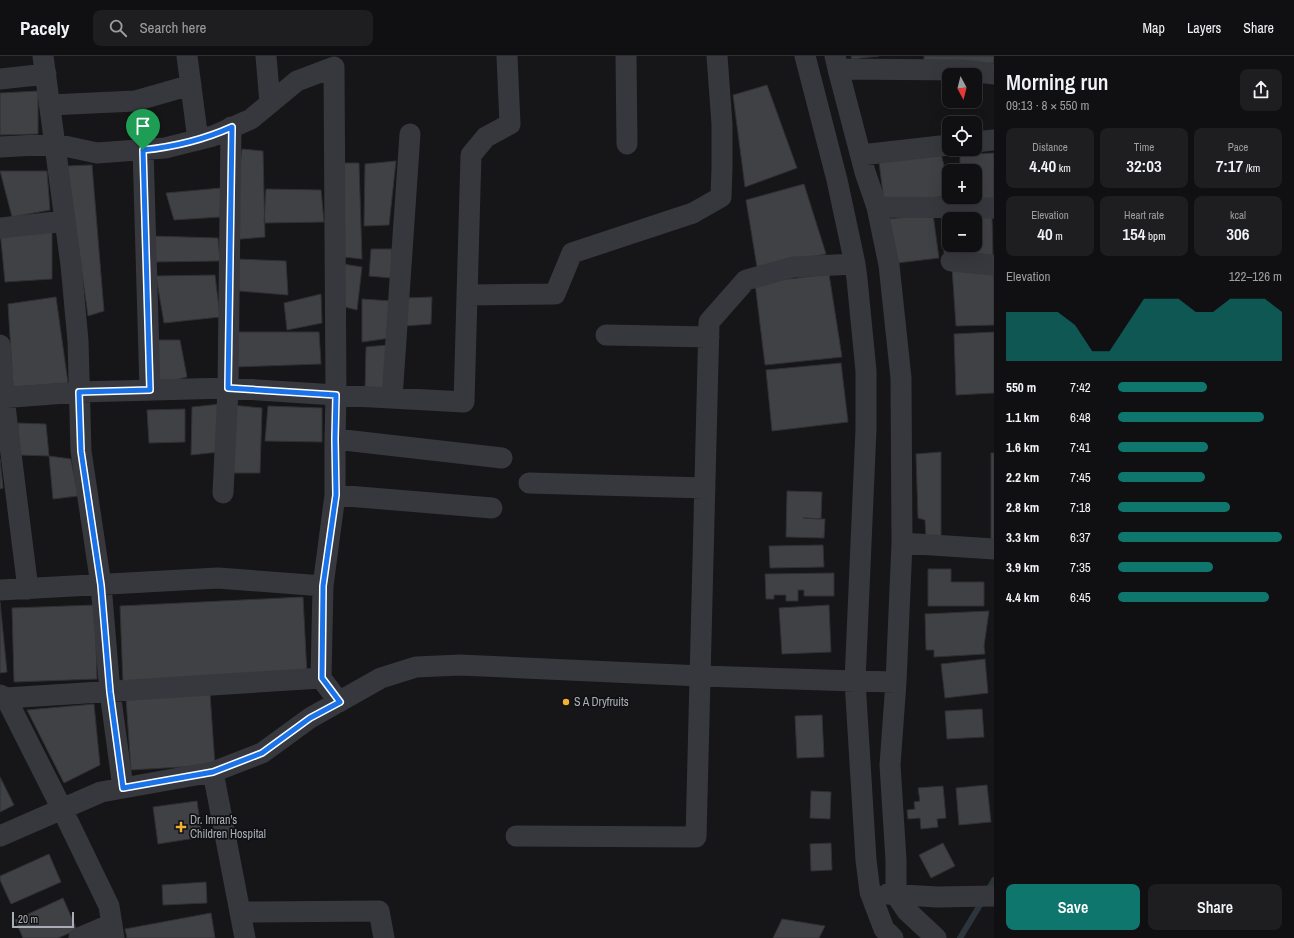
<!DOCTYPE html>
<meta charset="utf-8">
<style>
:root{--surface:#101012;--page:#1e1e20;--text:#f1f3f6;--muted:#9c9d9f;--line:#303032;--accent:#0f766e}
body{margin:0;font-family:"Archivo Narrow",sans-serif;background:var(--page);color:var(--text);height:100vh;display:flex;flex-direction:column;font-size:15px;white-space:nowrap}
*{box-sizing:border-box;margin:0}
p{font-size:13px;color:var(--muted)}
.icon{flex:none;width:22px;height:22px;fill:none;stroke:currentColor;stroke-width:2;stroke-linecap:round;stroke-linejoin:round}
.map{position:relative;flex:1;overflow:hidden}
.drawer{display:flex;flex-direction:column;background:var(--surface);width:300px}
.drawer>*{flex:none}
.needle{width:26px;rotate:173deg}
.fabs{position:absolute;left:942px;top:12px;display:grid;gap:8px}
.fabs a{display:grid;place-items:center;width:40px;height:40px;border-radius:8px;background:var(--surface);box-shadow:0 4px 16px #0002,0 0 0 1px var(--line);font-size:20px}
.scale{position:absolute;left:12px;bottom:10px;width:62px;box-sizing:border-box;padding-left:4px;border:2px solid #a8adb8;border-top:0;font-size:11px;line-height:14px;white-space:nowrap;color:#a8adb8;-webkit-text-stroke:3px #111113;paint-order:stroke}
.pin{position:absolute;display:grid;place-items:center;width:34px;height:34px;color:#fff;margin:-41px -17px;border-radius:50% 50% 50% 0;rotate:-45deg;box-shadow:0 0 4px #0007}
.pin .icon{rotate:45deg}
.round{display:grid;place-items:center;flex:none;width:42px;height:42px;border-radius:8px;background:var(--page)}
.head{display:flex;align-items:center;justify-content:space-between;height:68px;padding:0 12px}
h1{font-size:22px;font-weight:600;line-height:30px}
.metrics{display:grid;grid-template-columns:repeat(3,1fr);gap:6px;height:68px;padding:4px 12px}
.metrics div{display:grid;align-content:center;border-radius:8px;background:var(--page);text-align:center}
.metrics b{font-size:17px;font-weight:600}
.metrics small{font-size:11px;font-weight:400}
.metrics p{font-size:11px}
.chart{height:112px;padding:8px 12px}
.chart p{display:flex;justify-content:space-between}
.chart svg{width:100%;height:72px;margin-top:4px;fill:var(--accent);opacity:.7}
.action{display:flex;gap:8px;margin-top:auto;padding:8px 12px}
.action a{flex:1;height:46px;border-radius:8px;background:var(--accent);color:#fff;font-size:16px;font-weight:600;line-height:46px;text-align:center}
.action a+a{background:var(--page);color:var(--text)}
ul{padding:0 12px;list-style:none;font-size:13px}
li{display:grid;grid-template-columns:64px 48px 1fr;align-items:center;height:30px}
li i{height:10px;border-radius:5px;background:var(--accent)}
header{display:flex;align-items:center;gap:24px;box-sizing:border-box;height:56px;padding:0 20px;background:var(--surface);border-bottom:1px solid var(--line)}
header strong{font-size:19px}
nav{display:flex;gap:22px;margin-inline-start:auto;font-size:14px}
.search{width:280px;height:36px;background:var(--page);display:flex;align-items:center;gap:10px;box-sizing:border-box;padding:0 14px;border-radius:8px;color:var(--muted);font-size:15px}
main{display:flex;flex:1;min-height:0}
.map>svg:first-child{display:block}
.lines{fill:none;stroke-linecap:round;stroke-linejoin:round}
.stream{stroke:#2c353c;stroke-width:6}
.building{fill:#404145;stroke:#303034;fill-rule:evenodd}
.minor{stroke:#37383d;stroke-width:21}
.route-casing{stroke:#fff;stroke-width:8}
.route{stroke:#1a73e8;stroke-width:5}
.poi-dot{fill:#f2b134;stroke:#111113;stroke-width:1.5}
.labels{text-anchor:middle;stroke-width:3.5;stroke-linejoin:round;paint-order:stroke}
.poi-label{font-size:12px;fill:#a8adb8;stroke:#111113;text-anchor:start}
</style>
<header>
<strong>Pacely</strong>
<div class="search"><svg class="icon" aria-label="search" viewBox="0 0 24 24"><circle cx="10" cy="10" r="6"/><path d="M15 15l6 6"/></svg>Search here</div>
<nav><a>Map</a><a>Layers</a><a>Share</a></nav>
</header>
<main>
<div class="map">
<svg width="994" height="882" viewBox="0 0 994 882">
<rect width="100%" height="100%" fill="#161618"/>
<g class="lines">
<path class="stream" d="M987,836l7,-12
M960,882l23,-38"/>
</g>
<path class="building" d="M851,0h28l-27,3z
M924,0h70v7l-70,4z
M767,29l30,83 -52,19 -12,-92z
M38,35v43l-38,1v-42z
M242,93l21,2 2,86 -35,3z
M994,97v49l-33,-1v-4h14v-26h-15v-16z
M941,98l8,31v11l-65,6 -5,-40z
M396,105l-7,64 -25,1 1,-62z
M343,107h16l3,96 -18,-2z
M92,109l12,146 -16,5 -21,-150z
M0,115h47l3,39 -38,7z
M804,128l22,70 -69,13 -11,-67z
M221,132l-1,29 -46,3 -8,-27z
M266,133l55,1 3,32 -60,1z
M933,158l6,44 -42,5 -9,-44z
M944,159l48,3 1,39 -49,-4zM949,163h26v26h-26z
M0,175l52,1v47l-47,3z
M152,180l66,2 2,23 -68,1z
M371,193h21l-1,29 -22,-2z
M237,203l49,2 2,34 -49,-4z
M343,208l19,3 -5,43 -16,-4z
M952,212l42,4v53l-38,1z
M829,218l13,83 -77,8 -10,-82z
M215,219l5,42 -56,6 -8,-47z
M321,238l1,29 -35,7 -3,-27z
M56,241l12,86 -55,4 -5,-83z
M432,241l-1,27 -27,2 1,-28z
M362,243l30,2 -2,37 -28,4z
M234,276h85l2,32 -86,3z
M994,276v61l-38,2 -2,-61z
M157,284h23l7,37 -28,7z
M388,289v47l-23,-2 1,-43z
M841,307l7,59 -76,9 -6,-61z
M221,348l-2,48 -28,3 1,-48z
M232,349l30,3 -2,65h-29z
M268,350l54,2v34l-57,-1z
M185,353v33l-36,1 -2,-33z
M18,367l28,1 3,32 -31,-1z
M941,396v84l-15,1 -1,-17 -7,-2 -2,-64z
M991,397h3v87h-3z
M49,400l22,3 7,37 -25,3z
M0,403l3,29 -3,1z
M787,435l35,1 -1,27 -18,-1 22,1 -1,19 -38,-1z
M823,489l1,22 -54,1 -1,-22z
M928,513h23v13h33v24h-56z
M834,517v23h-30v-6h-6v11h-12v-6h-12v4h-8l-1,-25z
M303,541l4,77 -184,9 -3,-77z
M0,546l7,70 -7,1z
M95,549l2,74 -83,3 -2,-74z
M829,549l2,47 -49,2 -3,-46z
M989,555l-5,35 1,8 -51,3v-7h-8l-1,-36z
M985,603l3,34 -43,5 -4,-34z
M210,638l5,71 -84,5 -5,-71z
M94,648l6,61 -36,18 -37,-73z
M982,653l2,28 -37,2 -2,-28z
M822,659l2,42 -27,1 -2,-42z
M0,721l14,28 -14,7z
M987,729l4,37 -32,3 -3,-37z
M943,730l3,32 -9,1 1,8 -17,2 -1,-11 -12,1 -1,-9 8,-1 -1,-7 6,-1 -2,-13z
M811,735l20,1 -1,27 -20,-1z
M197,745l5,36 -44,7 -5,-37z
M831,787l1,27 -21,1 -1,-27z
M943,787l12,23 -24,12 -12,-23z
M49,798l12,28 -50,22 -11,-24v-4z
M206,826l1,21 -44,2 -1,-20z
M63,842l14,32 -19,8h-35l-8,-18z
M211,857l4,25h-88l-2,-9z
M782,863l43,7 -6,12h-46z"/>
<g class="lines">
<path class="minor" d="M43,0l28,209 7,76 3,110 20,134 9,107 13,96
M187,0l11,84
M266,0l4,47
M626,0l1,88
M805,0l32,124 18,84 2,15 9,92v58l-11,252 11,179 4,32 14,37 9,9
M835,0l3,13 27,103 12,35 12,58 12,113 1,165 -6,139 -6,83 6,95v35l11,16 29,27
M838,13l124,1 32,4
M0,23l46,-5
M50,49l85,-4 56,-16
M975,86l19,-2
M0,91l55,-3 42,9 68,-5 48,-12 38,-17 46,-38 37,-14 2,328 -1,44v56l-12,91 -2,92 18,24
M143,93l7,241
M861,99l88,-10
M877,151l117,1
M0,172l65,-7
M951,205l43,4
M467,239l88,-1 17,-41 121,-40 28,-16 1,-29v-44l-5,-68
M606,279l103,2
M0,289l4,53 24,191
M0,342l79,-6 149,-4 108,7 128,7 7,-247 15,-18 24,-13 -3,-68
M392,342l18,-264
M335,383l167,19
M529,427l176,5
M223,437l5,-105 3,-261
M335,439l157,13
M902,487l92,6
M0,534l218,-12 105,8
M0,639l6,3 56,111 47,97 5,32
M6,642l315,-20
M213,716l32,166
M0,780l101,-44 112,-20 49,-19 48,-35 71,-40 35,-11 44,-2 241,11 154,5 41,1
M516,780l180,1 13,-515 37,-42 47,-13 62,-3
M887,838l50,3 57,-1
M240,856l139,-1 5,27
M79,882l33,-14"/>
</g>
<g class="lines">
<defs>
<path id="route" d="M232,71l-4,261 108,7 -1,44 1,56 -13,91 -1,92 18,24 -30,16 -48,35 -49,19 -90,16 -13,-96 -9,-107 -20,-134 -2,-59 71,-2 -7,-240c30,-3 60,-10 89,-23z"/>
</defs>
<use href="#route" class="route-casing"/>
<use href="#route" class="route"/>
</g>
<g class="poi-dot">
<circle cx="566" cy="646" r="4"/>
<path d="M179 765h4v4h4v4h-4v4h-4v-4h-4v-4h4z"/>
</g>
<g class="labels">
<g class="poi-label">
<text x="574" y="650">S A Dryfruits</text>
<text x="190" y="768">Dr. Imran's<tspan x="190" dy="14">Children Hospital</tspan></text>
</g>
</g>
</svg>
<div class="fabs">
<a><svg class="needle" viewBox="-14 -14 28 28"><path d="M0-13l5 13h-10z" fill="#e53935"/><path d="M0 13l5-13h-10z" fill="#9c9d9f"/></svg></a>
<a><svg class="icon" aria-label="locate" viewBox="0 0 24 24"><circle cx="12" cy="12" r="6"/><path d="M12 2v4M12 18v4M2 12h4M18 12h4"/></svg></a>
<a>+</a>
<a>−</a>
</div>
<div class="scale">20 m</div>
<div class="pin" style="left:143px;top:94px;background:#1e9e55"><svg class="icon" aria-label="arrive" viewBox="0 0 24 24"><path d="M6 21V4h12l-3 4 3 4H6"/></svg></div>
</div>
<section class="drawer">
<div class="head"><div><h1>Morning run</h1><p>09:13 · 8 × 550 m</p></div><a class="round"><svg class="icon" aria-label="share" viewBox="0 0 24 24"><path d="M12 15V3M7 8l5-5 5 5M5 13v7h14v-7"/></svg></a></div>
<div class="metrics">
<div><p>Distance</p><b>4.40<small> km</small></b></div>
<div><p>Time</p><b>32:03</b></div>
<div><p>Pace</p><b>7:17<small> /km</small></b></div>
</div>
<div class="metrics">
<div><p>Elevation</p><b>40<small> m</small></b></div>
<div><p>Heart rate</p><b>154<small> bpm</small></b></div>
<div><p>kcal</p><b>306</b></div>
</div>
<div class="chart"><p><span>Elevation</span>122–126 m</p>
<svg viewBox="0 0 160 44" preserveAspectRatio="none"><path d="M0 44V14L10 14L20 14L30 14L40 22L50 38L60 38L70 22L80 6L90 6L100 6L110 14L120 14L130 6L140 6L150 6L160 14V44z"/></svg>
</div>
<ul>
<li><b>550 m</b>7:42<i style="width:54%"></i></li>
<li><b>1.1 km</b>6:48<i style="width:89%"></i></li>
<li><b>1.6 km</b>7:41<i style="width:55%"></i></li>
<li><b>2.2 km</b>7:45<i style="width:53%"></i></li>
<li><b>2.8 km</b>7:18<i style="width:68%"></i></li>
<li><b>3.3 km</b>6:37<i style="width:100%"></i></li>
<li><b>3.9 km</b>7:35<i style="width:58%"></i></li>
<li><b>4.4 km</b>6:45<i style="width:92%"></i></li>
</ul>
<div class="action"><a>Save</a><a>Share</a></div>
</section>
</main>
